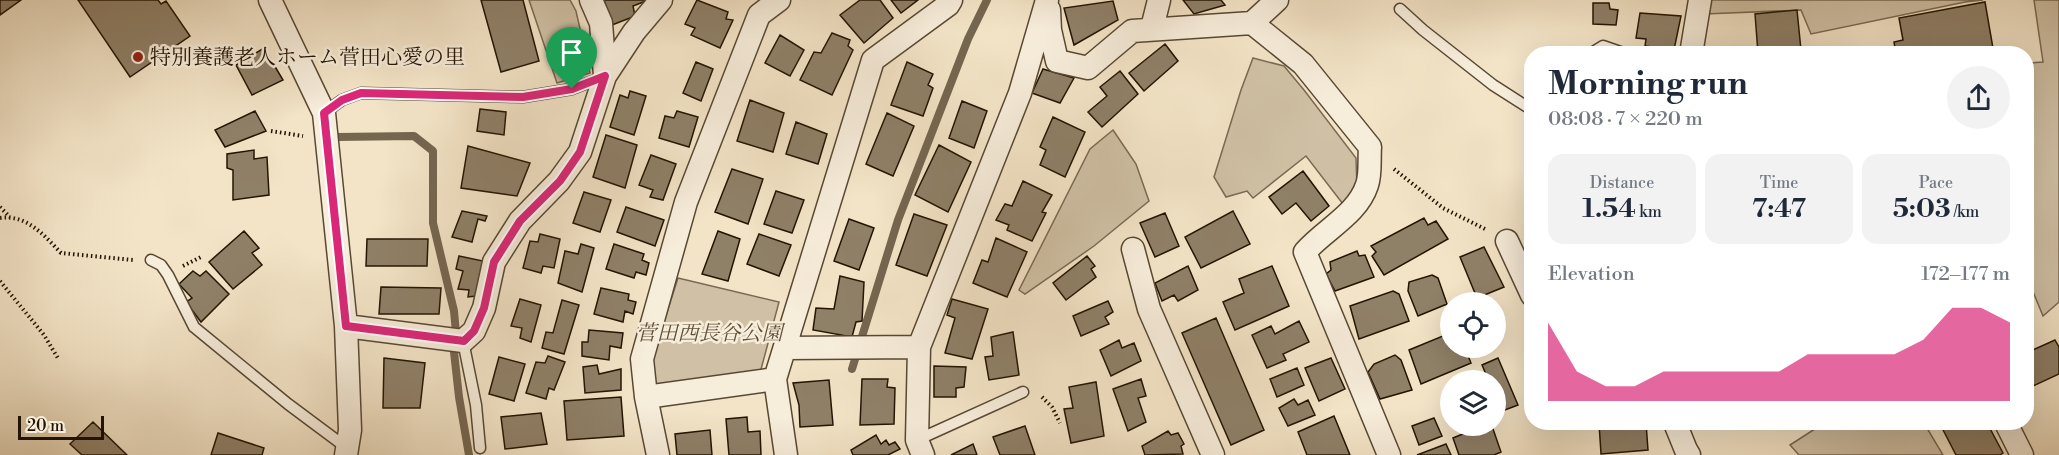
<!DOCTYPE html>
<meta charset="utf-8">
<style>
:root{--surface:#fff;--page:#f2f2f3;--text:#1f2937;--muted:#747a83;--accent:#db2777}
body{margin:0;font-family:"Libre Bodoni","Noto Serif JP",serif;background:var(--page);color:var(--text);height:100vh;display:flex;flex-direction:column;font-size:22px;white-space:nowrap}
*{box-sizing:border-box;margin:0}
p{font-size:20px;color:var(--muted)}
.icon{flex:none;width:33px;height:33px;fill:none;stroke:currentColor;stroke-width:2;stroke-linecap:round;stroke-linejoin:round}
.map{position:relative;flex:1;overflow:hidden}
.panel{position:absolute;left:1524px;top:46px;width:510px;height:384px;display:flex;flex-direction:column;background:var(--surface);border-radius:24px;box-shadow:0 6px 24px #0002}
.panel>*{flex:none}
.fabs{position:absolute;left:1440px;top:292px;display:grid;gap:12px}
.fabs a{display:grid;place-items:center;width:66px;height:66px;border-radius:50%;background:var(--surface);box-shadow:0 6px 24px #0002;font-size:30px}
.scale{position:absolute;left:18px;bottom:15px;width:86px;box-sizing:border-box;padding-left:6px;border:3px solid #231402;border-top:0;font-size:16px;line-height:21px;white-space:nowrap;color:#231402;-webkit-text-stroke:4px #f7eddb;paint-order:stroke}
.pin{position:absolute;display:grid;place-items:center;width:51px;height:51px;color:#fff;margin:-62px -26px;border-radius:50% 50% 50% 0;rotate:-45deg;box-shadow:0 0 6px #0007}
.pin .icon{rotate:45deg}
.round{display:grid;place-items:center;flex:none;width:63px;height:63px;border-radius:32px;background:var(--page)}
.overview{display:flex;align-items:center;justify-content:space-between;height:102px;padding:0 24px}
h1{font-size:33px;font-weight:700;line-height:45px}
.figures{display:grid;grid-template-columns:repeat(3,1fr);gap:9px;height:102px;padding:6px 24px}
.figures div{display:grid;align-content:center;border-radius:15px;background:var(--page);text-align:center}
.figures b{font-size:26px;font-weight:700}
.figures small{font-size:16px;font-weight:400}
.figures p{font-size:16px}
.chart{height:168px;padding:12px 24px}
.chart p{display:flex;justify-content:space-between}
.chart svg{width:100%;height:108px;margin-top:6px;fill:var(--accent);opacity:.7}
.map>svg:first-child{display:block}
.green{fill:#d0c1a6;stroke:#7a6a54;stroke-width:1.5}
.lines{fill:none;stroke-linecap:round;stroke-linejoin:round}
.stream{stroke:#756650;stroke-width:8}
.building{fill:#8f8068;stroke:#231402;stroke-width:1.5}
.service-casing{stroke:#574833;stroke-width:13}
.minor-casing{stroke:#574833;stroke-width:25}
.path{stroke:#231402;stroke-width:4;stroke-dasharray:1.5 3;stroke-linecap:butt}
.service{stroke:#f7eddb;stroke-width:10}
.minor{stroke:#f7eddb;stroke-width:22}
.route-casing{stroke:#fff;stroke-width:12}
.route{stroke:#db2777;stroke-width:8}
.poi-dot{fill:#8f2418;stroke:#f7eddb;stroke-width:2}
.labels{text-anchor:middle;stroke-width:5;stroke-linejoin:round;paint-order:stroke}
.poi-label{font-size:21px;fill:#231402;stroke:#f7eddb;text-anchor:start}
.park-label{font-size:21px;font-style:italic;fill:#60513b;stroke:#f7eddb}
</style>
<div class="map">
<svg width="2059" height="455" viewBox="0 0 2059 455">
<rect width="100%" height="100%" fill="#f3e4c7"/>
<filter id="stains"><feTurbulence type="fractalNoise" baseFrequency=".00333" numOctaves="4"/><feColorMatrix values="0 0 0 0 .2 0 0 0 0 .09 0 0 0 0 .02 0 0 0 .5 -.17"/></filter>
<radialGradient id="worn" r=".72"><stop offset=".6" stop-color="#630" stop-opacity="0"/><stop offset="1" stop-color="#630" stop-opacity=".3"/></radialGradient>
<path class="green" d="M529,0h41l6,11 14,62 -33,10z
M1708,0h275l-18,2 -154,32 -10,-24 -96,4z
M2034,0h25v302l-16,14 -16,-39v-214l16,-1z
M1253,58l31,8 20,24 52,68 1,30 -14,16 -37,-48 -53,42 -6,-7 -21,6 -12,-20 27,-87z
M1113,130l23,34 13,37 -55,45 -69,48 -6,-4 71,-141z
M678,278l101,24 -19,71 -105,13 -2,-30z
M1824,423h100l19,32h-144l-9,-10z"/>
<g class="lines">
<path class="stream" d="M337,137l77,-1 19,15v72l21,88 2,22
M454,352l5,45 10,58
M852,369l46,-149 70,-181 19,-39"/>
</g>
<path class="building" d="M0,0h21l-21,15z
M78,0h80l3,4 5,-3 24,35 -60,41z
M481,0h42l16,61 -38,11z
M604,0h42v1l-13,5 2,10 -23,9z
M697,0l31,12 -2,7 7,1 -13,28 -29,-13 4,-7 -10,-4z
M860,0h20l13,18 -29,25 -24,-28z
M891,0h27l-17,13z
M1183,0h38l4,5 -31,9z
M1113,1l5,19 -44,25 -10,-37z
M1985,2l9,52h-98l-2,-12 9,-2 -4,-22z
M1593,3h16l1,6 8,1 -2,15 -23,-1z
M1797,10l4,40 -13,1v3l-30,-1 -3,-39z
M1640,13l41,3 -7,34 -29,-4 1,-7 -10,-1z
M832,33l18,7 -2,6 5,4 -21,45 -32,-15 14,-28 7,1z
M780,35l24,15 -14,26 -25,-13z
M1165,44l13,17 -34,30 -15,-18z
M264,48l19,32 -31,15 -16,-30z
M696,62l17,7 -12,32 -18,-8z
M907,62l26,12 -5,11 5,3 -10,28 -32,-11z
M1043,69l31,9 -14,25 -28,-10z
M1120,71l18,23 -36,33 -14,-15 19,-16 -7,-9z
M630,91l16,5 -12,39 -24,-8 10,-32 8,3z
M750,100l34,13 -11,39 -36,-11z
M962,101l25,10 -13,37 -25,-10z
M480,109l26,3 -2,23 -27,-4z
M255,111l11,20 -41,16 -10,-17z
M677,111l21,6 -9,30 -30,-9 6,-22 9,2z
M887,113l27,13 -21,50 -27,-12z
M1053,117l32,15 -20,45 -25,-12 6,-15 -6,-3z
M796,122l31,12 -9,30 -32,-10z
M606,135l31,10 -12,43 -32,-11z
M939,145l32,17 -23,50 -33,-17z
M468,146l62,17 -13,33 -56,-8z
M254,150v9l13,-2 2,38 -36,5v-30l-6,-2v-14z
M651,155l25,9 -13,36 -13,-3 3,-7 -14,-5z
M732,169l31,10 -15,45 -33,-12z
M1303,171l26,35 -18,15 -15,-18 -14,11 -13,-17z
M1023,181l29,14 -10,17 4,1 -14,28 -25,-11 2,-5 -13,-5 9,-16 7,2z
M776,191l28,9 -12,33 -28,-9z
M584,192l27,8 -11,32 -27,-9z
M626,207l38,13 -9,26 -38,-14z
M462,211l25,5 -2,5 -7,-2 -6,23 -20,-5z
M1233,211l17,33 -49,24 -16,-31z
M1165,213l14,33 -24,11 -15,-34z
M914,214l33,11 -20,51 -31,-11z
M1424,218l4,7 8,-4 12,18 -64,36 -12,-19 4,-4 -5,-6z
M849,219l25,9 -15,42 -25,-9z
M244,231l15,17 -7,5 10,12 -29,24 -24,-27z
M718,231l22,8 -12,42 -26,-7z
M540,234l20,5 -6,29 -11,-2 -2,7 -18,-5 7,-27 8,1z
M759,234l32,11 -12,31 -32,-12z
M996,238l31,14 -20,45 -34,-14 9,-23 6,2z
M367,239h61l-1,27h-61z
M581,244l13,4 -12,44 -24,-9 7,-32 13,3z
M614,244l30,10 -2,6 7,3 -3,12 -10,-3 -2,6 -28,-9z
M1484,247l20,40 -27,11 -17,-41z
M1357,251l2,5 6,-1 9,22 -39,14 -9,-17 5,-4 -1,-8z
M459,256l24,5 -7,35 -8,1 1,-7 -11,-1 5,-18 -7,-2z
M1087,256l8,10 -4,3 5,8 -30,23 -13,-17z
M1188,266l10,24 -20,11 -4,-6 -12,6 -7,-18z
M1272,266l17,40 -54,24 -12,-28 21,-9 -5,-14z
M193,271l7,5 6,-5 23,23 -28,28 -15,-20 6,-4 -13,-14z
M1432,275l6,3 9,26 -29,12 -10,-25 1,-9z
M840,276l24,6 -2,39 -6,1 -4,15 -39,-7 3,-22 18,1z
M381,287l60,1 -2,26h-60z
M601,288l28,6 -1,6 8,2 -3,12 -8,-3 -2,11 -29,-8z
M1393,291l6,3 10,27 -50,18 -9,-33z
M520,299l21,6 -10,37 -11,-4 2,-10 -11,-2z
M952,299l36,10 -16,50 -27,-6 10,-35 -8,-3z
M562,300l17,5 -15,49 -22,-6 4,-16 7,1z
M1108,301l5,11 -8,5 4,7 -28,12 -8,-20z
M1216,318l48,112 -33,15 -49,-112z
M1299,321l10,21 -26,12 3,6 -19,8 -15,-33 19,-9 4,8z
M589,330l34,3 -2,15 -11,-2 -1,14 -27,-4v-14h6z
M1013,332l6,43 -30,5 -4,-23 8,-1 -2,-19z
M1450,333v15h15l6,15 -50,21 -12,-34z
M1119,340l3,8 12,-5 7,18 -30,15 -11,-26z
M2055,340l4,7v27l-28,13 -5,-9v-25z
M1395,355l6,5 11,30 -32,9 -12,-27 6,-8z
M548,356l17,6 -11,28 -5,-2 -3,11 -20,-6 10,-31 9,1z
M499,357l26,7 -11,37 -25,-7z
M384,358l41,5 -5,45h-37z
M1331,358l14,31 -26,12 -14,-33z
M1498,358l20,47 -21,8 -1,-32h-7l-7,-16z
M597,365l2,9 22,-5v21l-36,3 -2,-26z
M934,366l32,1 -2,20 -8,1v9h-22z
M1297,368l7,17 -27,12 -7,-18z
M862,379h26l-1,8 8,1 -1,36 -34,1z
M1141,379l5,17 -8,2 8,24 -18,9 -15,-42z
M829,380l4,45 -33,2 -1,-22 -6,-22z
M1096,382l8,54 -33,7 -7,-34 9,-1 -4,-21z
M621,397l3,39 -57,4 -3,-39z
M1294,399l4,6 10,-5 7,15 -27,11 -9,-18z
M541,413l6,31 -42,5 -4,-32z
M1334,416l16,39h-43l-9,-23z
M747,417l1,15 12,-1 1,24h-32l-3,-36z
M1434,418l8,18 -23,9 -7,-19z
M93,422l34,33h-45l-12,-11z
M1599,423h47l2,27 -47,4z
M1941,423h46l16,30 -3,2h-44l-16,-31z
M1025,426l10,29h-35l-7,-18z
M1469,426h23l9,26 -7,3h-35l-6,-17 17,-7z
M710,430l2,25h-35l-2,-21z
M1168,431l3,4 7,-2 6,11 -3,2 2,8 -38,1 -3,-9z
M218,433l46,15 -2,7h-51z
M876,435l5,9 5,-4 3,5 6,-3 5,7 -12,6h-35l-2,-5z
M973,444l4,11h-26z
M1446,444l5,11h-34z"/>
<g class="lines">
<defs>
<path id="service" d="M1400,9l23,21 70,55 39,25
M1590,54l13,-8 23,8
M324,113l18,-13 19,-7 162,4 49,-8 31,-12
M151,260l10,5 7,10 26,52 94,77 59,44
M463,341l13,64 4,43
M917,440l106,-48"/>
<path id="minor" d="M270,0l54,113 22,213 4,104 -4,25
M1277,0l-25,23 51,41 67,83c-1,11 1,27 -3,38 -10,30 -42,44 -62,67l84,203
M1049,10l1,20 7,31 31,7 44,-37 120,-8
M1152,28l7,-28
M1691,54l9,-54
M605,76l29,-44 27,-32
M1507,241l25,54
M1133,249l16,60 64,146
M346,326l117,15 11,-10 10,-23 10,-46 26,-41 39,-40 21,-29 25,-76 -4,-53 -10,-23
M785,348l134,-1
M646,397l129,-18
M1675,423l11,27 3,5
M2006,423l16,32
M658,455l-12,-58 -4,-38 44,-157 73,-187 20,-15
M786,455l-11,-76 98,-319 75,-55 3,-5
M923,455l-6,-15 2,-93 101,-254 27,-93"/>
</defs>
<use href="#service" class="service-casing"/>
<use href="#minor" class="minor-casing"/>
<path class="path" d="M271,131l32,5
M1394,169l49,39 42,21
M0,207l10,10
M0,218c26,-4 44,17 61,35l72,7
M183,266l18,-9
M0,281l44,54 15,25
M1042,397l10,10 8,16"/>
<use href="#service" class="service"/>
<use href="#minor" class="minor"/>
</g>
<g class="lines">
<defs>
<path id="route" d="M605,76l-25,76 -20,29 -40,40 -26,41 -10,46 -10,23 -10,10 -118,-15 -22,-213 18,-13 19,-7 162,4 49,-8z"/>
</defs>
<use href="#route" class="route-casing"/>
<use href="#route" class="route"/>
</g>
<circle class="poi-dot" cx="138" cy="57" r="6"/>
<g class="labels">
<g class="poi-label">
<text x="150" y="64">特別養護老人ホーム菅田心愛の里</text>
</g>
<g class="park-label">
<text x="709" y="340">菅田西長谷公園</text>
</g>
</g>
<rect width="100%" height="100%" filter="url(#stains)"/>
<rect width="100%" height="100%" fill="url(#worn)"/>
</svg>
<div class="fabs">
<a><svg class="icon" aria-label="locate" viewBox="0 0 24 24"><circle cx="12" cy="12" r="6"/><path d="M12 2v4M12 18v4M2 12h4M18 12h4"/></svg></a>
<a><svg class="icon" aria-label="layers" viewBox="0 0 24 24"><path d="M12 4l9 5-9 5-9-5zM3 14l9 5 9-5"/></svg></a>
</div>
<div class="scale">20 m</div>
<div class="pin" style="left:572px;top:89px;background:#1e9e55"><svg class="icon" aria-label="arrive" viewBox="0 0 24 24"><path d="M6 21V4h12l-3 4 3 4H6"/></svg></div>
<section class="panel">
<div class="overview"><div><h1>Morning run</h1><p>08:08 · 7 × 220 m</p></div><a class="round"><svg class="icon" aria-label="share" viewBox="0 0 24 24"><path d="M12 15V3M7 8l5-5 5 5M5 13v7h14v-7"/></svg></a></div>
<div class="figures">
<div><p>Distance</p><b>1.54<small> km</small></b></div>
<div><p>Time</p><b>7:47</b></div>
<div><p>Pace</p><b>5:03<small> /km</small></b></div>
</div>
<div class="chart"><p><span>Elevation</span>172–177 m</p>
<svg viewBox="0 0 160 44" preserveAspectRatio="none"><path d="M0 44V12L10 32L20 38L30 38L40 32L50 32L60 32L70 32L80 32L90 25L100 25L110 25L120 25L130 19L140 6L150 6L160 12V44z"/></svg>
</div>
</section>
</div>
